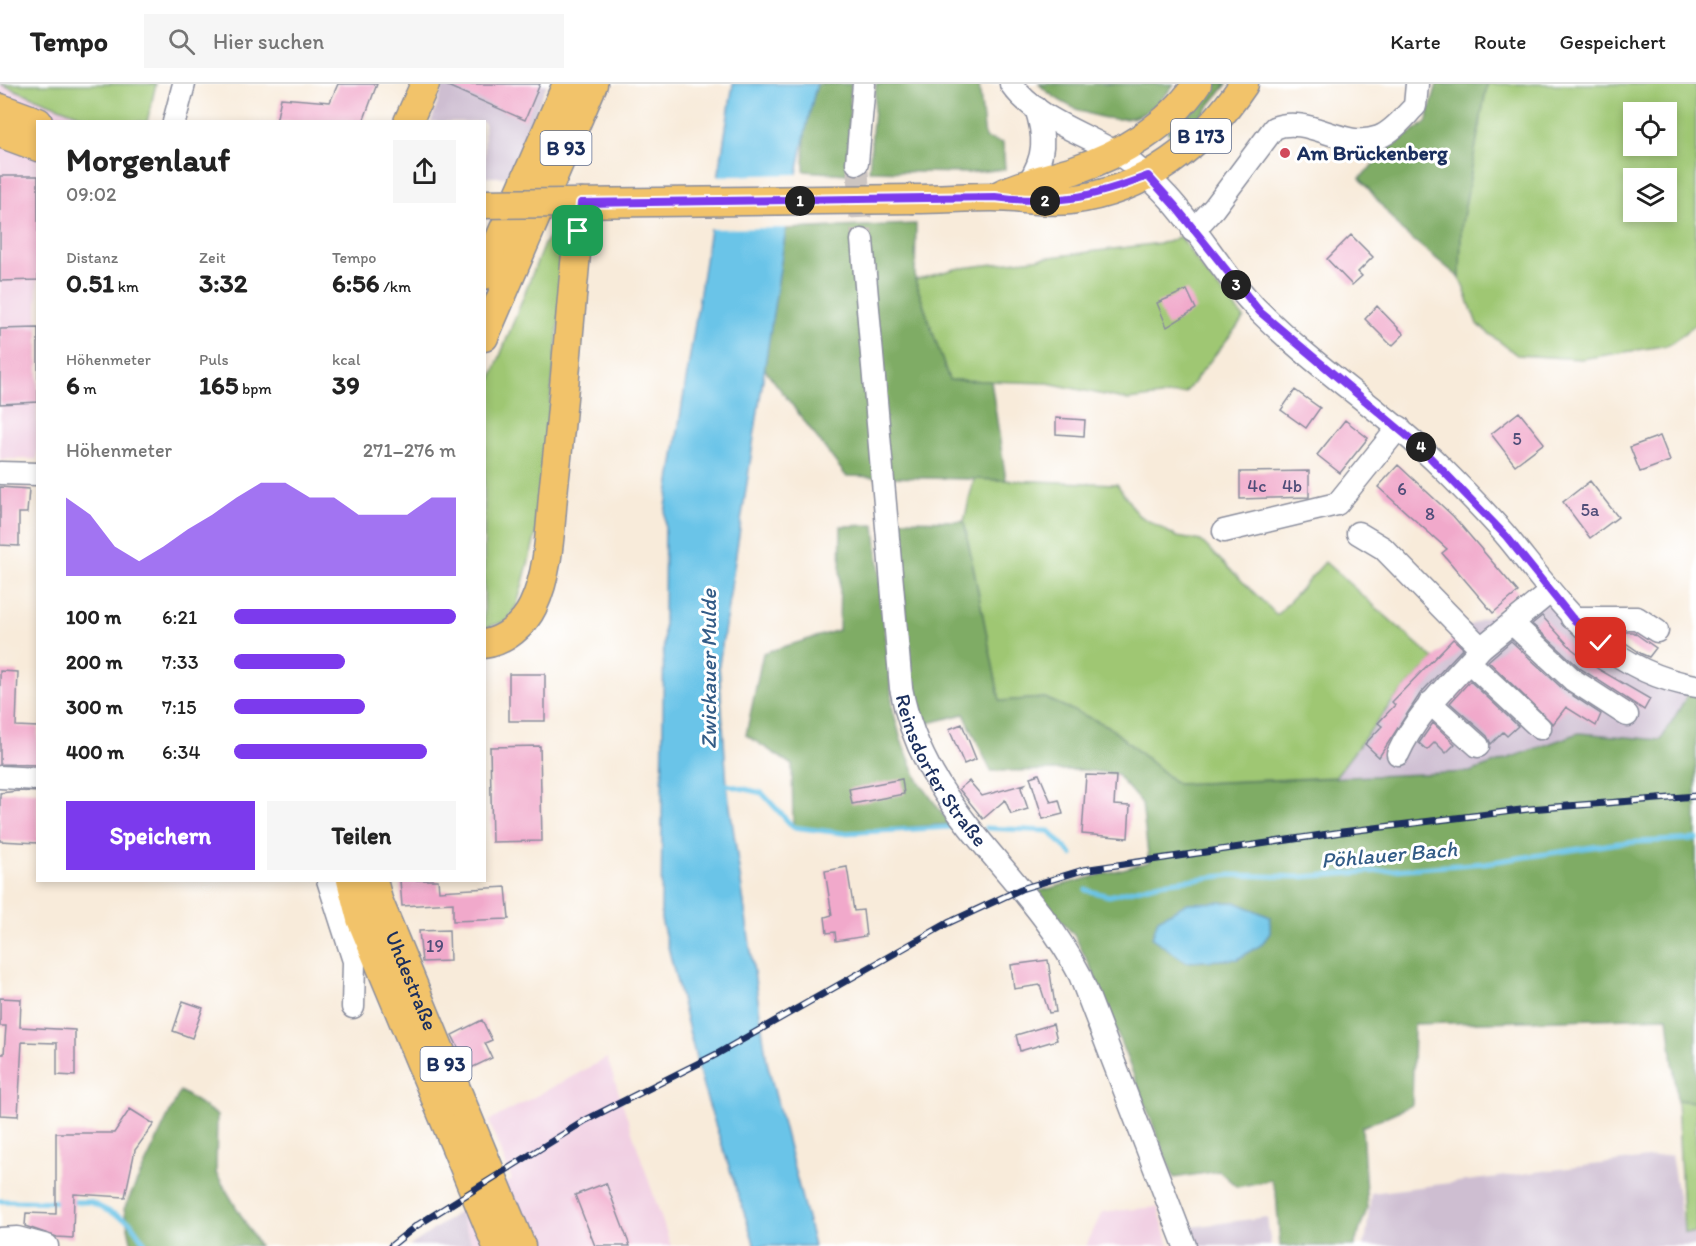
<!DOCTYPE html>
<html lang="de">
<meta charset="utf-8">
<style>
:root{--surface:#fff;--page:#f6f6f6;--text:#222;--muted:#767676;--line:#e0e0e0;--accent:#7c3aed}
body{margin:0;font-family:Itim,sans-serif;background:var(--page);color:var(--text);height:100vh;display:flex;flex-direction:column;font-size:22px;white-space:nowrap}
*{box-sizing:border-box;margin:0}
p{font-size:20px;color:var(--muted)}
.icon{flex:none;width:33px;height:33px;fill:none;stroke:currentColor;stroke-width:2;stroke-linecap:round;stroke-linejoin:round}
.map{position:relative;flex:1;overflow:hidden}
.drawer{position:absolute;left:36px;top:36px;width:450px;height:762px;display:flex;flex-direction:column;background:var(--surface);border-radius:0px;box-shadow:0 3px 9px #0003}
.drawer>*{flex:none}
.buttons{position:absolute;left:1623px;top:18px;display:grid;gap:12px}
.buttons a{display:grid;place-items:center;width:54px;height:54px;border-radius:0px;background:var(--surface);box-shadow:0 3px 9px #0003;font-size:30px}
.pin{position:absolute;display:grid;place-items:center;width:51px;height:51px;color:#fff;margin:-26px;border-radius:12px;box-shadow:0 3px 9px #0006}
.km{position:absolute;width:30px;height:30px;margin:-15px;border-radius:50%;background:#222;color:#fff;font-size:16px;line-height:30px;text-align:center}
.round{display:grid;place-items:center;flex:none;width:63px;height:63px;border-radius:0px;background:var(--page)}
.head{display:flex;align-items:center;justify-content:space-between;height:102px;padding:0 30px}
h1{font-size:33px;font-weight:700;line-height:45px}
.figures{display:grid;grid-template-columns:repeat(3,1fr);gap:9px;height:102px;padding:6px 30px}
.figures div{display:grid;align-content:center}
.figures b{font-size:26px;font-weight:700}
.figures small{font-size:16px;font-weight:400}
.figures p{font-size:16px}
.chart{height:168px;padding:12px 30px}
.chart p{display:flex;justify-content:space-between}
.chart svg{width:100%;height:108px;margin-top:6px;fill:var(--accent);opacity:.7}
.button{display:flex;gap:12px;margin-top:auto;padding:12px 30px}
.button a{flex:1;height:69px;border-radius:0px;background:var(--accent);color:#fff;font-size:24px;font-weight:700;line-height:69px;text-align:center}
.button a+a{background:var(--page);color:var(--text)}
ul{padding:0 30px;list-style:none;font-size:20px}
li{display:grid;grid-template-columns:96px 72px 1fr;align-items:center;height:45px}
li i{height:15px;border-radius:8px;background:var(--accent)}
header{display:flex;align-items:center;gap:36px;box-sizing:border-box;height:84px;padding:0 30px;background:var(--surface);border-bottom:2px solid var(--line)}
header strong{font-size:28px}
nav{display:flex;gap:33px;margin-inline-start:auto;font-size:21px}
.search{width:420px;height:54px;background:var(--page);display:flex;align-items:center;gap:15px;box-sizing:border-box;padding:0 21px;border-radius:0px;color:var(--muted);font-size:22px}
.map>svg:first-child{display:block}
.built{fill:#f1d0e3}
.industrial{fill:#cebed1}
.green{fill:#9fc773;stroke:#5d7b68;stroke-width:1.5;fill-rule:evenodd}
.forest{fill:#7fac65;stroke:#4d6e62;stroke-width:1.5}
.water{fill:#6ac4e8;stroke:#427aa3;stroke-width:1.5}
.pier{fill:#f8ebda}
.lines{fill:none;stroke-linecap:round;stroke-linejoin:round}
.stream{stroke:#6ac4e8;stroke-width:5}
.building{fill:#f1a9cb}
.minor-tunnel{stroke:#ccc5c1;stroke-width:22;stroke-dasharray:22 11;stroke-linecap:butt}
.minor-casing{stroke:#8a8d9c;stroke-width:25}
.major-casing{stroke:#8a8d9c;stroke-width:31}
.minor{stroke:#fff;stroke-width:22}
.major{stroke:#f2c36a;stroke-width:28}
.rail-casing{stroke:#1b2f5e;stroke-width:7}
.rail{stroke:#fff;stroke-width:4.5;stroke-dasharray:14;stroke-linecap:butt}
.major-bridge-casing{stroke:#8a8d9c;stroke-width:31;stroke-linecap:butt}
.major-bridge{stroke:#f2c36a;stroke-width:28}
.route-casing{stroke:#fff;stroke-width:12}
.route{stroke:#7c3aed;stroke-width:8}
.poi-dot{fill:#d1495b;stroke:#fff;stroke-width:2}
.labels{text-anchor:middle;stroke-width:6;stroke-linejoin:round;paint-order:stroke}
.number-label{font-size:18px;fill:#504e79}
.shield{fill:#fff;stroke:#5f6d8e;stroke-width:1.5}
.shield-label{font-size:20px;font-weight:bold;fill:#1b2f5e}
.poi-label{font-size:21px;font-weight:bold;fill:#1b2f5e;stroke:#fff;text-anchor:start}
.street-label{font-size:21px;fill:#1b2f5e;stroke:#fff}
.water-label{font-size:22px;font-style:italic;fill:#335c87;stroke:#fff}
</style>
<header>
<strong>Tempo</strong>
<div class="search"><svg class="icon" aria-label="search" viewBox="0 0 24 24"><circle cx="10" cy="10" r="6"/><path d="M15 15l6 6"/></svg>Hier suchen</div>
<nav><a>Karte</a><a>Route</a><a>Gespeichert</a></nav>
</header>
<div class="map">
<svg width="1696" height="1162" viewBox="0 0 1696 1162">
<rect width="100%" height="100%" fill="#fff"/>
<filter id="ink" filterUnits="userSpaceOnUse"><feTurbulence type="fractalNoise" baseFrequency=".0167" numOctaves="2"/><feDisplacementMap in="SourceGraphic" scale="12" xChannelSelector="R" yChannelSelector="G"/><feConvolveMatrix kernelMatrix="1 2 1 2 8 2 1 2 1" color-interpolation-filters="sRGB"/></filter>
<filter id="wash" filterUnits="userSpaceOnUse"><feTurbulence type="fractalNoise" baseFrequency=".008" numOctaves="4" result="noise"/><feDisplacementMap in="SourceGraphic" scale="24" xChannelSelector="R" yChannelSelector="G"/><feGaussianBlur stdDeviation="1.35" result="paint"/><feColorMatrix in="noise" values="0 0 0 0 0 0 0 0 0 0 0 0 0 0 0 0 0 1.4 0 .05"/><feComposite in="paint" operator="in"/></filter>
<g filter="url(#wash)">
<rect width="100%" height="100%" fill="#f8ebda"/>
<path class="built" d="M0,0l144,37 -106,1 -1,337h-37z
M607,974l64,188h-198l-14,-34 53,-32 -23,-59z
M1158,1123l11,39h-83l16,-34z"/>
<path class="industrial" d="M444,0h103l-39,93h-23l-1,-55h-53z
M1539,507l61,66 53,30 35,6 -27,47 -82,-7 -109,39 -135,5 57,-75 70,-73z
M1671,1071l13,77 12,1v13h-334l4,-9 5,-44z
M459,1128l14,34h-63z
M1267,1133l4,29h-72l-8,-19z"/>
<path class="green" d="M0,0h156l-9,38 -52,-1z
M1487,0h209v240l-27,21 -88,14 -64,-4 -40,-31 -17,-46 1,-50zM1634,28h32v34h-32zM1634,94h32v34h-32z
M550,151l10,9 6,12 -30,278 -19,71 -10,16 -23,7v-231l60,-153z
M1180,152l23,34 41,48 -59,75 -57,7 -80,-17 -99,-3 -34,-100 40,-11 213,-27z
M974,395l143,5 21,31 39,22 24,4 76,74 48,-53 109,97 -42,43 -57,75 -158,7 -69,-58 -63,-28 -45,3 -36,-180z
M1677,1016l19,2v131h-12z"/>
<path class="forest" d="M817,0h34l-4,90 -43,-3 1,-46z
M876,0h103l6,54 18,5 2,26 -37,4 -99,-2z
M1039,0h135c-6,9 -20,24 -30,29 -30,17 -84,-6 -105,-29z
M1208,0h19l-49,60 -11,-13z
M1437,0h50l-26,144 -1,50 -59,-48 -41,-52 34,-34 32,-21z
M916,140l-1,56 34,100 42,1 15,99 -160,-4 -82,-108 22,-139z
M896,436l68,1 36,180 45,-3 63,28 69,58 293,-12 109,-39 82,7 29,-49 6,2v409l-19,-2 -9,-83 -254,7 -2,81 -50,22 5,82 -13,37h-74l-4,-54 -5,-12 -34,7 -18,-16 -45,7 -81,-206 -19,-37 -38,-43 113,-30 -7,-58 -26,-30 -34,-4 -91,1 -27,-57 -43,11 -6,-13z
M875,441l18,185 8,30 17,40 32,44 -108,9 -49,-6 -1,-62 -46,-30 17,-82 76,-23 2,-104z
M180,1007l37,24 -1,58 43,73h-127l-8,-37z"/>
<path class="water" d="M733,0h84c-14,48 -20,97 -31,145l-67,436 8,121 40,276 47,184h-59l-51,-156 -43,-171 4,-406z
M1235,818l35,15v16l-9,12 -23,14 -52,3 -34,-24 6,-19 30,-16z"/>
<path class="pier" d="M801,90l-12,54 -82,1 9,-53z"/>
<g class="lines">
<path class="stream" d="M723,700l39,9 31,34 49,6 109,-6
M986,744l63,3 23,24
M1086,806l23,6 51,-13 72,-8 69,2 184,-14 134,-20 77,-4
M0,1117l90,1 40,20 17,24"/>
</g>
<g id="blocks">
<path class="building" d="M338,0h39l-14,38h-87l5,-24 49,4z
M443,0h97l-15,36z
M0,92h38v104l-38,1z
M1351,151l22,22 -15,15 4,4 -10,9 -25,-26z
M1187,206l9,19 -29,18 -10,-24z
M1377,222l27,28 -12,12 -27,-27z
M38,244v74l-38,2v-75z
M1295,306l25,18 -14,20 -25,-18z
M1519,328l25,31 -29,22 -24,-31z
M1056,334l29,2 -1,16 -28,-2z
M1345,336l23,18 -28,35 -23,-18z
M1660,352l10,25 -30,11 -10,-25z
M1398,381l55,51 65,76 -25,21 -51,-60 5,-4 -69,-62z
M1309,387v26l-69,2v-27z
M1590,397l28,36 -28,21 -27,-36z
M0,403l29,2 -2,24h-8v33l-19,-1z
M1542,532l30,33 26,20 52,30 -6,11 -63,-41 -49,-45z
M1622,548h11l23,16 -7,9 -7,-3 -25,-17z
M1453,555l10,9 -43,46 -41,63 -14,-13 17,-18 -4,-3 17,-18 -3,-3z
M1511,557l53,49 37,24 -5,12 -30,-19 -13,17 -65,-63z
M0,587l18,1 -2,54 22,1v38l-38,-1z
M509,590h36v47h-36z
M1470,597l48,45 -11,10 -4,-4 -12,12 -4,-8 -37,-33z
M1433,639l22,21 -9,9 -11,-11 -8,8 -8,-7z
M962,640l14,35 -12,5 -15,-35z
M540,662l2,95 -50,1 -2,-95z
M1039,690l12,28 8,-2 4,14 -20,5 -13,-42z
M1086,691l30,1 -2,29 16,1 -2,32 -46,-4z
M902,695l2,15 -52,10 -3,-15z
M969,697l13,15 43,-12 -4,4 7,21 -17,5 -6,-14 -22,19 -24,-30z
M18,707l20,1v51l-38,-2v-48z
M847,783l7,44 9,-1 3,26 -30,5 -1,-9 -8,1 -2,-16 7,-2 -7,-44z
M400,796h38l1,11 67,-4 3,32 -56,2v-18l-51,3z
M449,846l1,31 -28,1 -3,-31z
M1048,876l8,52 -7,1 -9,-28 -26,4 -3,-24z
M0,914l21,1 -1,28 55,3v46l-18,-1v-32l-35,-1 -4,74 -18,-1v-61h4l2,-28h-6z
M183,917l20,7 -11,30 -19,-7z
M482,936l10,20 -7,3 7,15 -23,11 -17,-34z
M1053,940l4,16 -37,11 -4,-16z
M130,1025l24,15 -19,26 -10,47 -51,-3 -1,44 -16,-1 -32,-11 1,-13 30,1v-81h58z
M606,1099l24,63h-35l-20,-51z"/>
</g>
</g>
<g filter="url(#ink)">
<use href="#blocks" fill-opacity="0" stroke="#8a8d9c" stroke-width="1.5"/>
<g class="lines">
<path class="minor-tunnel" d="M857,79l5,77"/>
<defs>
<g id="minor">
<path d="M1011,0c24,34 70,48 104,68 20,12 37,28 53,45 33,36 57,81 93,116 57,57 126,100 183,157 22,22 44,44 64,68 53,65 97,134 188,148"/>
<path d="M174,38l10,-38"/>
<path d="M857,79l7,-79"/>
<path d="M1028,99c18,-26 17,-47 8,-75"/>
<path d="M1193,147l21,-23 60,-80c36,-14 68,23 105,9 14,-5 26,-21 36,-31l2,-22"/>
<path id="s1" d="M862,156l39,448c23,125 125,182 179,287l105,271"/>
<path d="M0,389l38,1"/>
<path d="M1224,447l113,-27 62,-77"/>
<path d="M1358,449l25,15 98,100 69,-56"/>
<path d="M1572,534h65l20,13"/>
<path d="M1512,539l61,57 54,35"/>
<path d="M1469,578l71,66"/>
<path d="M1430,619l48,43"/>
<path d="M1398,670c19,-42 53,-71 83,-106"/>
<path d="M0,693l38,2"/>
<path d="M328,796l26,81 -1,46"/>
<path d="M0,1155l17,-1 30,8"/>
</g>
<g id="major">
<path d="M0,24l38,14"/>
<path d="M408,38l17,-38"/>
<path d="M0,49l38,14"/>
<path d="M999,111c24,-12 49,-17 75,-25 46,-15 95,-44 123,-86"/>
<path d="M914,115c26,0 52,-2 78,-2 27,0 52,6 78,3 75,-9 133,-55 174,-116"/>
<path d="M484,191l83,-191"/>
<path d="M484,253l109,-253"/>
<path d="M484,560c21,-3 40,-19 49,-38 17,-35 17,-82 21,-121 11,-93 17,-188 27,-282"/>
<path d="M351,796l10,39 136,327"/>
<path id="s2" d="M373,796l5,20 143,346"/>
</g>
</defs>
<use href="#minor" class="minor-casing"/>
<use href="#major" class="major-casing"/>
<use href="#minor" class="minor"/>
<use href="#major" class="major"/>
<defs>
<path id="rail" d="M391,1162l25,-20 170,-106 131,-66 231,-131 73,-34 62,-19 259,-38 187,-23 167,-13"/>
</defs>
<use href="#rail" class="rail-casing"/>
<use href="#rail" class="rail"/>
<defs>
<path id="major-bridge" d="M484,120l430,-5"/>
</defs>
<use href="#major-bridge" class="major-bridge-casing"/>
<use href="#major-bridge" class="major-bridge"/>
</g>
</g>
<g class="lines" filter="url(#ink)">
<defs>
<path id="route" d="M578,147l3,-28 414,-6c62,8 95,1 153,-21l27,30 85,106 159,134 87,90 66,82 29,25"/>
</defs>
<use href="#route" class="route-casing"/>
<use href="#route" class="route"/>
</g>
<circle class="poi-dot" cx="1285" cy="69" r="6"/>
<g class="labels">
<g class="number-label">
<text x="1517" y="361">5</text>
<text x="1257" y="408">4c</text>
<text x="1292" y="408">4b</text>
<text x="1402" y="411">6</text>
<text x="1590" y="432">5a</text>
<text x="1430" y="436">8</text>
<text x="435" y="868">19</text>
</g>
<g class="shield">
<rect x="1171" y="35" width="60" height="34" rx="4.5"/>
<rect x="540.5" y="47" width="51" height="34" rx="4.5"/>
<rect x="420.5" y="963" width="51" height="34" rx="4.5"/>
</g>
<g class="shield-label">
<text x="1201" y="59">B 173</text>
<text x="566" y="71">B 93</text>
<text x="446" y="987">B 93</text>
</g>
<g class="poi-label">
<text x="1297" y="76">Am Brückenberg</text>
</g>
<g class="street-label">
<text dy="7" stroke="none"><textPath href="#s1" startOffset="542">Reinsdorfer Straße</textPath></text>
<text dy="7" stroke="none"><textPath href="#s2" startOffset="108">Uhdestraße</textPath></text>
</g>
<g class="water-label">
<text transform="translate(708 585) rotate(-90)" y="8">Zwickauer Mulde</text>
<text transform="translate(1389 770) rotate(-5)" y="8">Pöhlauer Bach</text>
</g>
</g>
</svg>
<div class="buttons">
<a><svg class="icon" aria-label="locate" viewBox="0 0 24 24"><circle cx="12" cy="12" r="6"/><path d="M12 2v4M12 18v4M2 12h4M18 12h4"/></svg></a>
<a><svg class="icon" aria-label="layers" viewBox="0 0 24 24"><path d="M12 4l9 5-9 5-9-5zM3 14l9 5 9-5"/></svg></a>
</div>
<div class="pin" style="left:578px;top:147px;background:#1e9e55"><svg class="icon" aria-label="arrive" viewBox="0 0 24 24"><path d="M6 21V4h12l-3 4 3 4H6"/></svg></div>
<div class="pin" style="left:1601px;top:559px;background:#d93025"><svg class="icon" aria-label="check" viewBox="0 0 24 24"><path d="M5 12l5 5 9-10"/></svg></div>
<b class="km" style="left:800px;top:117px">1</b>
<b class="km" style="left:1045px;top:117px">2</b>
<b class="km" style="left:1236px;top:201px">3</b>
<b class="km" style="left:1421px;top:363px">4</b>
<section class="drawer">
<div class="head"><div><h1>Morgenlauf</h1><p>09:02</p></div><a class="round"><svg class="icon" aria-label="share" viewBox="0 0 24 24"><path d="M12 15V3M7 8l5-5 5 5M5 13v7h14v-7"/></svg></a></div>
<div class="figures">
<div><p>Distanz</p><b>0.51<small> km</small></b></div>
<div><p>Zeit</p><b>3:32</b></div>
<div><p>Tempo</p><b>6:56<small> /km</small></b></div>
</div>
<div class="figures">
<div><p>Höhenmeter</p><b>6<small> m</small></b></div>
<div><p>Puls</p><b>165<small> bpm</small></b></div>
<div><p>kcal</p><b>39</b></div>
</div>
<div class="chart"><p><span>Höhenmeter</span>271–276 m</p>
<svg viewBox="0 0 160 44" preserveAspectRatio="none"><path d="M0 44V12L10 19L20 32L30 38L40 32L50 25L60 19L70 12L80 6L90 6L100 12L110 12L120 19L130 19L140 19L150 12L160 12V44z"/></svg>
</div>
<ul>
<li><b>100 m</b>6:21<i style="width:100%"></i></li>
<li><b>200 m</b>7:33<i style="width:50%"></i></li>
<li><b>300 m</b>7:15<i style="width:59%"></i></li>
<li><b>400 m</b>6:34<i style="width:87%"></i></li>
</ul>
<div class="button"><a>Speichern</a><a>Teilen</a></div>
</section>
</div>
